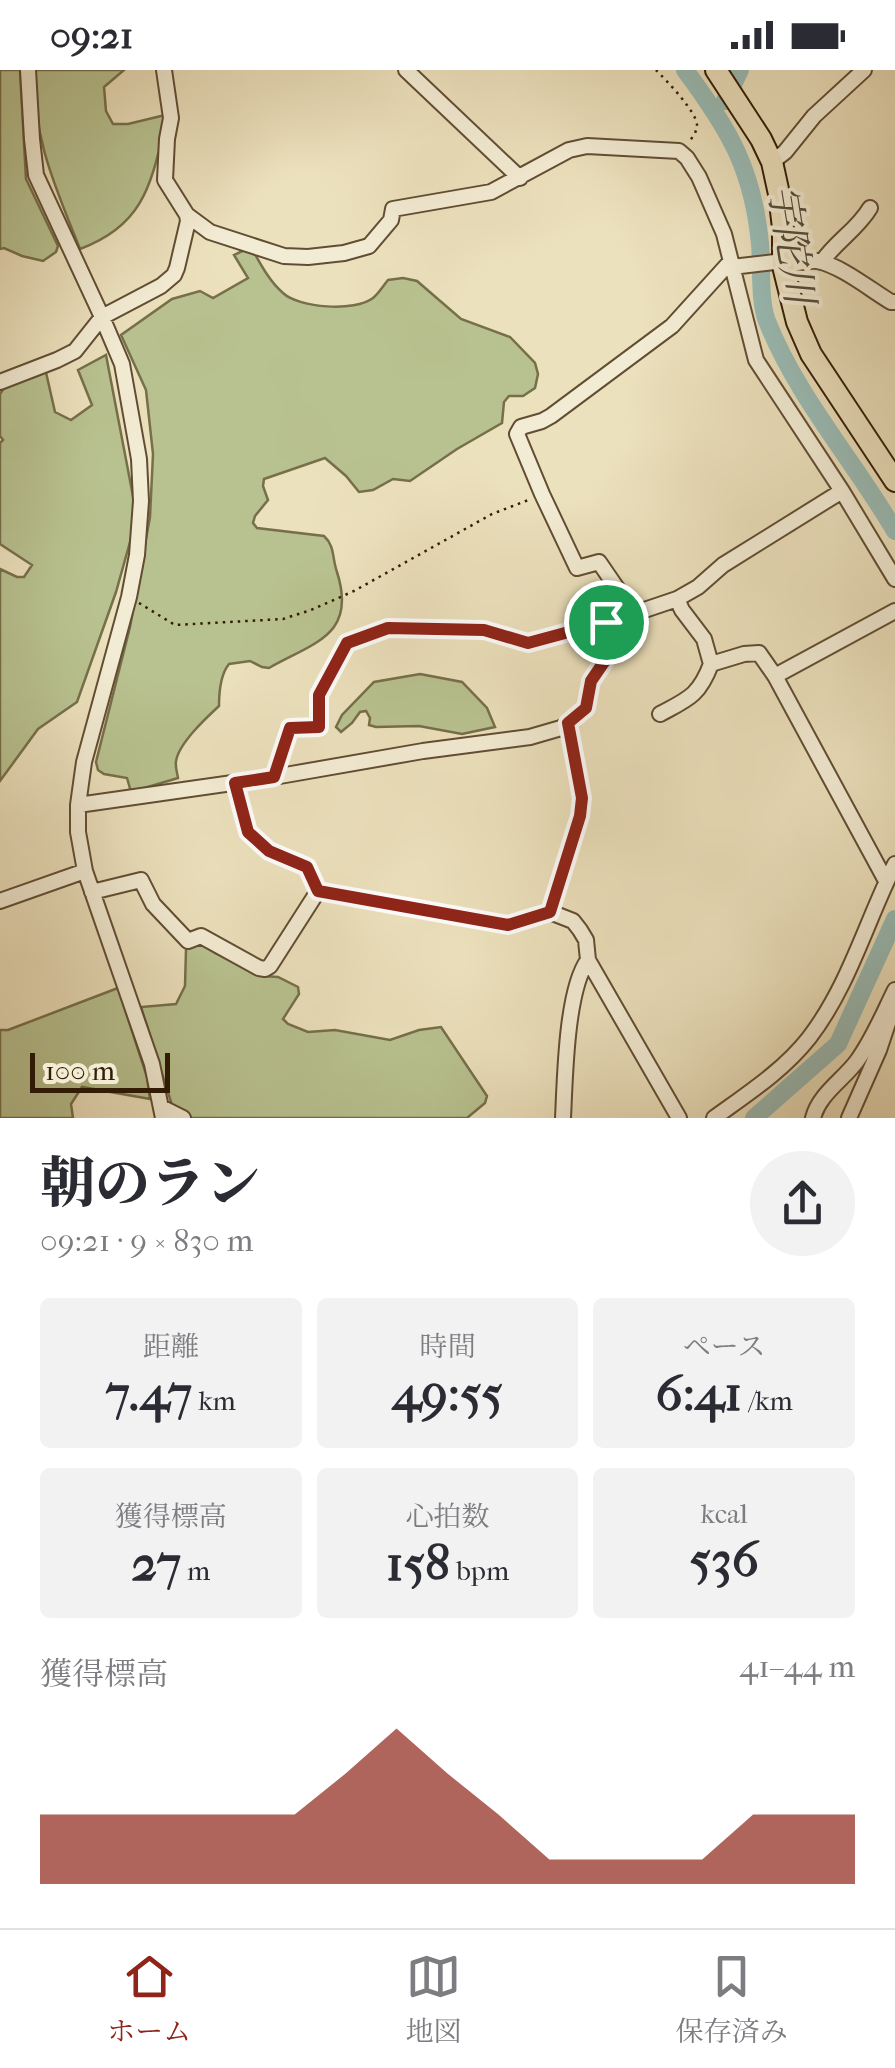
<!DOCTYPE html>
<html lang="ja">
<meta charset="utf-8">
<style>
:root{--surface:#fff;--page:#f2f2f3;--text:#2b2b33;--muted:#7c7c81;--line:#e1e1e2;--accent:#8f2418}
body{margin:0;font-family:"IM FELL French Canon","Noto Serif JP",serif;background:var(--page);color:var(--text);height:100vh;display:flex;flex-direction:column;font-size:38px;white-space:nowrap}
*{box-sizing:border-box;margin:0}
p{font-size:32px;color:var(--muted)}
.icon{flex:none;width:55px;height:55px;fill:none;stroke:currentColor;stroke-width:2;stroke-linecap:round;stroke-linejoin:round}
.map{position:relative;height:1048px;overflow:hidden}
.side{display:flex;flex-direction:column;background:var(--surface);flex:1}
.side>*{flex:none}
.scale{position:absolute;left:30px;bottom:25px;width:140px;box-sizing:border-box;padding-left:10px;border:5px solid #331c05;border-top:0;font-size:28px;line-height:35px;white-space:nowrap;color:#331c05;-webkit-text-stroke:8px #f3ecd4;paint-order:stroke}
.pin{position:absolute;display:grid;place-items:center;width:85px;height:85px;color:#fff;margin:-42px;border:5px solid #fff;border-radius:50%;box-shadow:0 2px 10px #0007}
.round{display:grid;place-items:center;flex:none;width:105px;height:105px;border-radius:52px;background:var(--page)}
.headline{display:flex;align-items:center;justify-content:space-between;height:170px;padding:0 40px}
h1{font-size:55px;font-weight:800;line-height:75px}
.stats{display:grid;grid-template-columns:repeat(3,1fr);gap:15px;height:170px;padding:10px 40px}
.stats div{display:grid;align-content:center;border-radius:10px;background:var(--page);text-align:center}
.stats b{font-size:50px;font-weight:800}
.stats small{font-size:28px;font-weight:400}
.stats p{font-size:28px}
.chart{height:280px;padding:20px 40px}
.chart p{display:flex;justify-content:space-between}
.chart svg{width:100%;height:180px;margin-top:10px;fill:var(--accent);opacity:.7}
.status{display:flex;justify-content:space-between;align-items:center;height:70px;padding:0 50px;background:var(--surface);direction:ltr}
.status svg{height:28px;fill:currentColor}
.tab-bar{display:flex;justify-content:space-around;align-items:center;height:140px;border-top:2px solid var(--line);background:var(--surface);font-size:28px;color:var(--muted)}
.tab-bar a{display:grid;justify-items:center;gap:5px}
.tab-bar .current{color:var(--accent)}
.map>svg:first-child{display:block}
.green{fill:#b8c290;stroke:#766f4a;stroke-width:2.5}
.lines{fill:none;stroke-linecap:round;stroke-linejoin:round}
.river{stroke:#99bcb6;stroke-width:18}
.minor-casing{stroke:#614d33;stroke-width:18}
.highway-casing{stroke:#331c05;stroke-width:24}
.path{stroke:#331c05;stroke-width:2.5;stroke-dasharray:2.5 5;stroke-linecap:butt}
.minor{stroke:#f3ecd4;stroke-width:14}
.highway{stroke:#ece1bd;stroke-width:20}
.route-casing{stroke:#fff;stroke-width:20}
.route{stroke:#8f2418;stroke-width:12}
.labels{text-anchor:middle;stroke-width:8;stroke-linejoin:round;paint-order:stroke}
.water-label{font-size:40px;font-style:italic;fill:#524c3a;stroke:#f3ecd4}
</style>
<div class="status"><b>09:21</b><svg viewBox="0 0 49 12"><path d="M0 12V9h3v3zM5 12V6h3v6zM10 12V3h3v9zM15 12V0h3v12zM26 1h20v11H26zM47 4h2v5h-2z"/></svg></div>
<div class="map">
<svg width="895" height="1048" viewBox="0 0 895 1048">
<rect width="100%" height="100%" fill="#ece1bd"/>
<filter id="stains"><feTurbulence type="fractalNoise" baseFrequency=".002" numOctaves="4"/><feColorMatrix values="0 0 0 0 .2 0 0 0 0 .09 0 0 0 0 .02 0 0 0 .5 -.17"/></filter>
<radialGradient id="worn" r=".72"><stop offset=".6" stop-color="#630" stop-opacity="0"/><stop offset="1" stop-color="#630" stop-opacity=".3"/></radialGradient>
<path class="green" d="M0,0h20l6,109 32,67 -2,6 -13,9 -21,-5 -18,-8 -4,1z
M34,0h90l-20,17 2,24 7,13h15l37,-9 1,7c-15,61 -21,103 -86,127 -25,-63 -47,-110 -46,-179z
M251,177c9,16 18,34 32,46 16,15 72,19 90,5 6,-5 10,-12 15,-18l15,-2 14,3 44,38 49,18 25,26 3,11 -3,14 -12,8h-14l-5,6 -2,21 -45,26 -47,32 -17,-2 -20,11 -14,2 -13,-16 -21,-18 -61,21 -1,7 5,14 -13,16 -2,7 4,5 67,8c11,10 8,22 13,36 20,63 -22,70 -68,96l-7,-1 -12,-6 -21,3c-9,11 -10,28 -10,42 -13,12 -40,37 -43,55 -1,5 1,11 2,17l-47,14 -4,-14 -23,-4 -6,-4 -2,-8 34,-135 20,-110 3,-63 -7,-64 -25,-55 51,-36 28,-8 13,7 35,-20 -14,-23z
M106,285l31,162 -21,75 -39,110 -39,27 -38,52v-212l17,8h7l8,-12 -32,-21v-101l3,-3 -3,-4v-42l4,-6 41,-20 10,44 16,8 21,-15 -14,-35z
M420,604l42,8 25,26 8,19 -33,7 -43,-8 -43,1 -7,-2 1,-7 -4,-7 -6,1 -8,11 -11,9 -5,-5 6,-12 32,-33z
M199,873l18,11 46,22 15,1 20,10 1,7 -16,25 5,5 20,8 27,-2 55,10 29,-10 22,-3 46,69 -2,7 -18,15h-291l-35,-111 35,-3 9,-18 1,-37 5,-5z
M118,918l29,89 3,22 -68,-12 -11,17 2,14h-73v-88h8z"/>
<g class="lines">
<path class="river" d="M685,0c44,59 68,99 75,174 2,22 -1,57 7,77 30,76 87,140 128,210
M725,31l15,-31
M754,1048l84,-74 57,-125"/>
<defs>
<path id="minor" d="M28,0l4,69 4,36 66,142 20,47 17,95 2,42 -4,54 -8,42 -45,165 -6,43v27l7,39 67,193 11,54
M406,0l114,108
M772,92l13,-10 29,-36 50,-46
M187,145l23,17 74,24 24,1 36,-4 25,-7 22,-26 2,-11 98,-17 78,-42 18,-4 92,5 8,7 12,19 25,57 32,126 86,131 53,88
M822,192c13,-20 35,-32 48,-54
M783,196c11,-2 23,-6 34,-5 23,4 54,29 74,41h4
M732,197l51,-6
M0,312l57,-22 18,-9 27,-34 59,-31 13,-11 3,-7 11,-47 -1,-6 -22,-35 2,-41 4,-21 -7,-48
M677,529l5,11 22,29 7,25 33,-10 15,-1 16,23 111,205
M634,543l-35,-51 -22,6 -35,-74 -25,-60 4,-7 21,-6 9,-5 121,-90 58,-64
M388,558l96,2 44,13 78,-20 71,-24 21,-12 25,-22 119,-74
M775,606l120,-65
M660,644c28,-15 39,-18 51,-50
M235,713l13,50 21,18 38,16 11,24
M78,735l196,-28 149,-26 107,-14 31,-9 13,-9 12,-11 5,-27 14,-22 1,-36
M318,821l190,34 42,-13 23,9 7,9 6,10 2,20 91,158
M92,822l49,-12 12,24 35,37 13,-5 58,32 6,1 5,-3 48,-75
M0,831l85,-30
M550,842l30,-96 2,-18 -14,-75
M161,1037l22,11
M563,1048c2,-39 3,-128 25,-158
M714,1048c33,-24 69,-47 95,-80 40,-52 57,-116 86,-174
M813,1048c6,-24 30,-38 44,-57 16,-22 26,-47 38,-71
M849,1048l30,-68 14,-42"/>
<path id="highway" d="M716,0l45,69 11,23 7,32 4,34v38l14,56 14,32 84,127"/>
</defs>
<use href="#minor" class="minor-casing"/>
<use href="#highway" class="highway-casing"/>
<path class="path" d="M656,0c10,10 42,43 41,56 0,5 -5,12 -8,16
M139,533l36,22 108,-6 28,-9 43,-19 138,-77 39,-15
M278,695l12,-37 29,-1v-32l28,-52 30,-11"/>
<use href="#minor" class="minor"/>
<use href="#highway" class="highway"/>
</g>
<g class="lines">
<defs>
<path id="route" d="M606,552v37l-15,22 -5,27 -18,15 14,75 -2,18 -30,96 -42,13 -190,-34 -11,-24 -38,-16 -21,-19 -13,-49 39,-6 16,-49 29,-1v-32l28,-52 41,-15 96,2 44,13z"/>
</defs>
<use href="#route" class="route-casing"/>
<use href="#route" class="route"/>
</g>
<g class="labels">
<g class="water-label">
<text transform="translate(792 174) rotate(81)" y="14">宇陀川</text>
</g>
</g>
<rect width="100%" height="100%" filter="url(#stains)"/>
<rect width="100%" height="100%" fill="url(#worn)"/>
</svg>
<div class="scale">100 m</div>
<div class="pin" style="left:606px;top:552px;background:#1e9e55"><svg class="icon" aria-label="arrive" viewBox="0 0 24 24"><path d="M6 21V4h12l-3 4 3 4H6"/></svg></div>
</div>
<section class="side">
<div class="headline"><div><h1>朝のラン</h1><p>09:21 · 9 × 830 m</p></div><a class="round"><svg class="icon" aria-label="share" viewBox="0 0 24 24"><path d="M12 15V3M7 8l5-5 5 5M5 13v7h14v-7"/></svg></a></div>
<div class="stats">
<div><p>距離</p><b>7.47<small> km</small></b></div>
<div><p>時間</p><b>49:55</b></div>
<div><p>ペース</p><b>6:41<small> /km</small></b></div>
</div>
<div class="stats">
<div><p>獲得標高</p><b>27<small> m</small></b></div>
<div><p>心拍数</p><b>158<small> bpm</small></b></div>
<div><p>kcal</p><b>536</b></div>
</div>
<div class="chart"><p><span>獲得標高</span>41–44 m</p>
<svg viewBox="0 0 160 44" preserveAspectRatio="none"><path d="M0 44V27L10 27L20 27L30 27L40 27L50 27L60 17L70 6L80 17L90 27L100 38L110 38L120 38L130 38L140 27L150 27L160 27V44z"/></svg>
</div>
</section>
<nav class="tab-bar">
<a class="current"><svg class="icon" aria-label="home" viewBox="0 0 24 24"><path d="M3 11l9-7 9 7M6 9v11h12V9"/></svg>ホーム</a>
<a><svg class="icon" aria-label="map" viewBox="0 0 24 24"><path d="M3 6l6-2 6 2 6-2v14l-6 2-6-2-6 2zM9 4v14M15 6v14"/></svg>地図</a>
<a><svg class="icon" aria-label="saved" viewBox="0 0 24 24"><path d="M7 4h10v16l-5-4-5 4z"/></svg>保存済み</a>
</nav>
